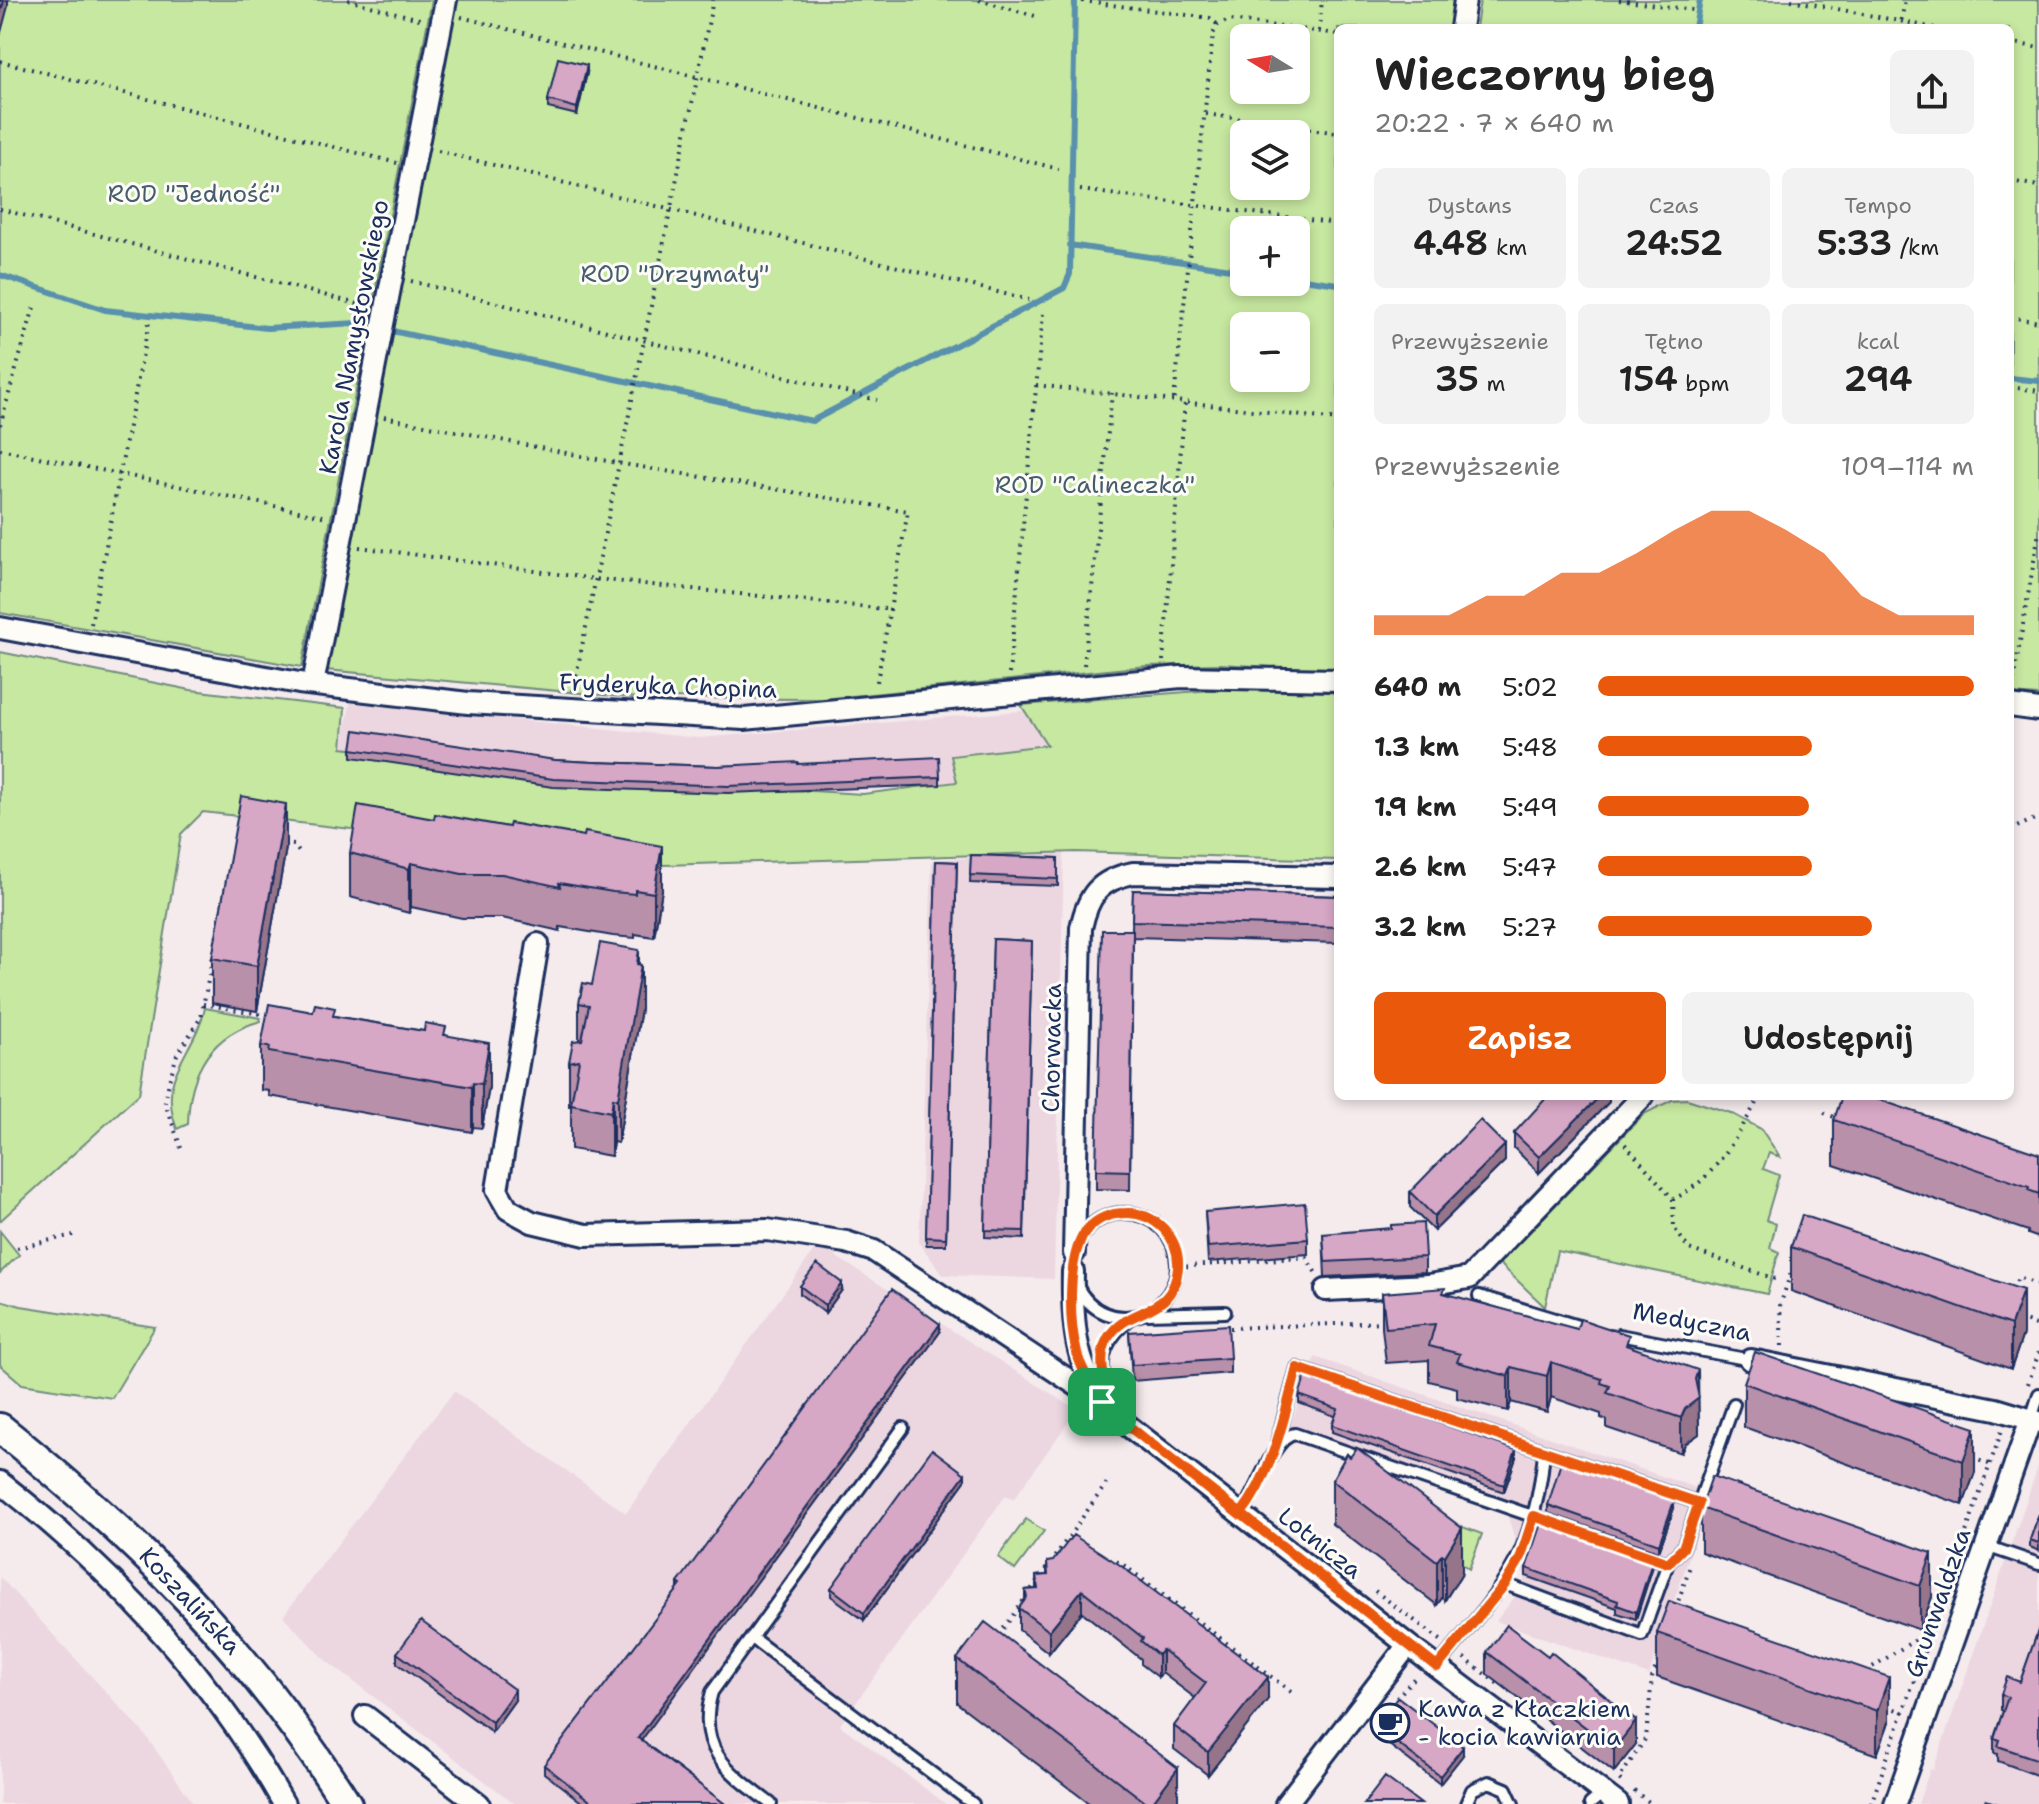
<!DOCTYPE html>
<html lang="pl">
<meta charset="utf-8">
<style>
:root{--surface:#fff;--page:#f2f2f2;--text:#222;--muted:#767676;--accent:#ea580c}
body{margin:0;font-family:"Shantell Sans",sans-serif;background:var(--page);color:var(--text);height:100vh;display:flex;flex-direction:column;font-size:30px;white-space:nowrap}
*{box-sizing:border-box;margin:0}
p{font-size:26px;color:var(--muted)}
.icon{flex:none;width:44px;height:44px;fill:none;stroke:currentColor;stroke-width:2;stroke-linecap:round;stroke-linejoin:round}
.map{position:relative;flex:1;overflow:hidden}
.sheet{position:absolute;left:1334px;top:24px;width:680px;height:1076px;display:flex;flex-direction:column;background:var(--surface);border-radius:12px;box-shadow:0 4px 12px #0003}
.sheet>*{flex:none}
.needle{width:52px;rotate:281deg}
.fabs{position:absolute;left:1230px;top:24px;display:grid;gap:16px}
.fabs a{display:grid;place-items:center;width:80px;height:80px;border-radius:12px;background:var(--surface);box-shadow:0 4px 12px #0003;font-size:40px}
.pin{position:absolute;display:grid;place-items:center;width:68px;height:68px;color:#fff;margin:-34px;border-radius:16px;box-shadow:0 4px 12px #0006}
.round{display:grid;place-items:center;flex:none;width:84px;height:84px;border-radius:12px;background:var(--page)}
.headline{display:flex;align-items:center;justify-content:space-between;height:136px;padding:0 40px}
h1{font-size:44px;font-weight:600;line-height:60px}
.metrics{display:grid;grid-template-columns:repeat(3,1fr);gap:12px;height:136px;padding:8px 40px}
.metrics div{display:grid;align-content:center;border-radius:12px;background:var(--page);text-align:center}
.metrics b{font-size:34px;font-weight:600}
.metrics small{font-size:22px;font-weight:400}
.metrics p{font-size:22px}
.chart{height:224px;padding:16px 40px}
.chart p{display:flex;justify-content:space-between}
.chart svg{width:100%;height:144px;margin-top:8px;fill:var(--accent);opacity:.7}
.button{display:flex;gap:16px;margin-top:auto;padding:16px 40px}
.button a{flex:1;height:92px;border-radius:12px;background:var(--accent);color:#fff;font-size:32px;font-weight:600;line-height:92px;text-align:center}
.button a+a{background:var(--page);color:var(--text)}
ul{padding:0 40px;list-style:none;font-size:26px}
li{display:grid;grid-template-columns:128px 96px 1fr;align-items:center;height:60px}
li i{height:20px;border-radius:10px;background:var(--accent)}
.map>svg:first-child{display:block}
.built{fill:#ecd7e1}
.green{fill:#c7e8a0;stroke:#718c7f;stroke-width:2;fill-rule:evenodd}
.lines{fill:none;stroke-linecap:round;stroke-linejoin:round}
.stream{stroke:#5990ad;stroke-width:6}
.lane-casing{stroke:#1b2f5e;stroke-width:16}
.street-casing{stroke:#1b2f5e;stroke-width:26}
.secondary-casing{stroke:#1b2f5e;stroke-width:34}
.path{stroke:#1b2f5e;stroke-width:4;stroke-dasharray:2 6;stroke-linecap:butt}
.lane{stroke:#fdfcf7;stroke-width:10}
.street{stroke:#fdfcf7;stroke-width:20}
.secondary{stroke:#fdfcf7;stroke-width:28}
.wall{fill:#b990aa;stroke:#1b2f5e;stroke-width:2}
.shaded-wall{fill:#96758b;stroke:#1b2f5e;stroke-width:2}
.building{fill:#d7a7c6;stroke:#1b2f5e;stroke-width:2}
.route-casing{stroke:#fff;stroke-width:16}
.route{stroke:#ea580c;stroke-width:10}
.labels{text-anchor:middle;stroke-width:6;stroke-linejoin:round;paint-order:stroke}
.park-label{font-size:24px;fill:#465d6e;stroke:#fdfcf7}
.street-label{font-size:24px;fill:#1b2f5e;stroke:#fdfcf7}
.poi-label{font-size:24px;fill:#1b2f5e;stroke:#fdfcf7;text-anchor:start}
</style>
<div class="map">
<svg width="2039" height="1804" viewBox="0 0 2039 1804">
<rect width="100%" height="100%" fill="#f5ebed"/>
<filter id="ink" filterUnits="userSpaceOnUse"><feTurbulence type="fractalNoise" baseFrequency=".0125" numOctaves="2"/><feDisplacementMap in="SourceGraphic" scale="16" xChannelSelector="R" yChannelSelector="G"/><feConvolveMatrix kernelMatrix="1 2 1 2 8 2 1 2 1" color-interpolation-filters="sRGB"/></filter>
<g filter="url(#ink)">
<path class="built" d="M350,703l349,35 345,-29 8,53 -41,19 -285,16 -386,-41z
M1064,852l-10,427 -111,-4 -24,-32 13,-383z
M818,1245l259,165 -64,90 -7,-5 -166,230 106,79h-431l-190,-144 -42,-44 171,-225 172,122z
M1315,1357l396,136 -62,182 -153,-54 24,-31 5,-13 -17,-61 -222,-79z
M2039,1464v340h-121l12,-35 3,1z
M0,1577l143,155 51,72h-194z"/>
<path class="green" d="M0,0h432l-130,667 -302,-54z
M454,0h1001l-4,28h-113v643l-118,-7 -73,2 -324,33 -187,-1 -310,-28zM1244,38h52v52h-52zM1244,134h52v52h-52zM1244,230h52v52h-52zM1244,326h52v52h-52z
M1480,0h559v696l-29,-2v-666h-534z
M0,652l191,38 154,18 -3,40 297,33 224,13 94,-12 -6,-26 96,-11 -26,-40 242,-19 75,7v167l-262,-8 -412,13 -461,-53 -22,22 -42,260 -139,127z
M205,1008l55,10 1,3c-52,14 -72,53 -73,103l-11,5c-21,-54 17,-74 28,-121z
M1687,1099l44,14 30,16 19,28 -11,-4 -6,16 16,6 -13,45 10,4 -6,24 9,4 -12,42 -210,-43 -12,56 -46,-44 145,-149 28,-14z
M0,1231l19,24 -19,18z
M0,1300l21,6 134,21 -43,71 -90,-14 -22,-19z
M1438,1518l44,16 -13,35 -42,-31z
M1026,1519l18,12 -29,39 -17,-13z"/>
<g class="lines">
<path class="stream" d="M1695,28l5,-28
M1069,245l175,26
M0,275l105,35 162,18 91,-5
M1296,278l42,6
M392,331l420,90 252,-133 6,-14 5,-274
M2010,378l29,3"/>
<defs>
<path id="lane" d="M1073 1265a52 52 0 1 1 104 0a52 52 0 1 1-104 0Z
M1479,1296l109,33
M1147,1314l78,-2
M1619,1335l132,25
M1109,1400c-12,-36 -8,-58 22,-82
M2031,1419l8,-25
M1277,1443l20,-75 402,135
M1240,1514c16,-19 32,-77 55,-80l373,129 -26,72 -137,-51
M1986,1546l53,18
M1668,1563l15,-15 51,-144
M752,1638l221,166
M1437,1667c63,-77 98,-110 107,-215
M771,1804c-41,-31 -76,-54 -59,-112l191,-264
M1466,1804l6,-14 17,-8 17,7 7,15
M1590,1804l13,-11"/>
<path id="street" d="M1461,28l4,-28
M0,628l299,55 169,20 276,16 437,-42 157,3
M313,684l133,-684
M2010,706l29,4
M538,944l-41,246 11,19 24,13 54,13 181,-5 79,12 28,9 228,151
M1074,1253l7,-325c7,-33 18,-48 52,-55l205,4
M1073,1271c-1,55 2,101 40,143l295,231 210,159
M1326,1290l103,-5 40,-7 174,-182
M1751,1360l245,49 43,13
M0,1482c115,90 212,194 284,322
M365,1716l114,88
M1286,1804l122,-159
M1895,1804l136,-385"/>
<path id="secondary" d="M0,1428c141,113 250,223 347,376"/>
</defs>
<use href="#lane" class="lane-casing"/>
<use href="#street" class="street-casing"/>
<use href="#secondary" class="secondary-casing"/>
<path class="path" d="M348,0l75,20
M979,0l56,16
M1619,0l74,10
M1791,0l144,28
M1082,1l128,17 8,7
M461,17l598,152
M1900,28l5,-28
M1319,31l3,-31
M2010,42l29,6
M0,61l397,102
M1206,114l132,19
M438,151l591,149
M2010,181l29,5
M1080,190l258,34
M0,209l365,97
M411,281l466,119
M2010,317l29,5
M1036,385l302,35
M2010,387l29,4
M1174,399l39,-365 5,-9 11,-5 109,14
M384,417l233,46 291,48 -32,176
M0,425l34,-118
M0,449l327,68
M359,547l236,32 290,30
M91,624l58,-302
M1163,661l22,-260
M1084,665l28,-272
M1009,674l34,-360
M2012,688l27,-156
M573,691l140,-691
M2010,830l29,-13
M284,844l10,1 7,10
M203,1004l69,12
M1824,1113l16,6
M1625,1144l48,55c43,-19 65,-65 87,-103
M181,1148l-16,-45 4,-22 8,-26 24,-38 35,-182
M1673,1199l1,29 15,21 89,31
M17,1248l56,-13
M1178,1267l128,-10 11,18
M2014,1289l4,-12 21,8
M2019,1319l20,7
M1230,1328l155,-6
M1782,1346l-2,-40 12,-37
M2028,1384l11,-32
M1972,1458l17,6
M1109,1559l12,4 173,131
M1929,1580l18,6
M1375,1591l67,50
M1676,1608l15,-45
M999,1635l110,-155
M1464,1658l38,29
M1866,1671l63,-40
M1887,1706l16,6 99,-282
M1386,1710l31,-35
M1621,1781l-2,-2 27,-41 6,-60 6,-17
M1634,1791l18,13
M1871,1804l32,-92"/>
<use href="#lane" class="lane"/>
<use href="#street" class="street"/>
<use href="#secondary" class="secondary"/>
</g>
<path class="wall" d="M587,73l-10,42 -29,-7v-8z
M352,749l241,13 125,4 80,-2 142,13v8l-212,8 -175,-6 -201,-30z
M434,819l228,71 -8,47 -19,-3v4l-22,-2 -53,-9v4l-58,-13h-40l-51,-11 -2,6 -59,-16v-44z
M286,848l-29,163 -45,-8v-45z
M971,855l87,3v28l-88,-3z
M936,861l21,1 -11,383h-20z
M1133,890l205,6v47l-205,-6 -3,253 -34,-1v-19l36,-240z
M993,939l39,2 -8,298 -39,-2z
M639,964l2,45 -23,134 -5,-1 -2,14 -40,-7v-43h-2v-44l10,-22v-37l13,-18z
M335,1016l111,19 43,52 -7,41 -9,-1 -1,5 -203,-36v-5l-8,-1v-44z
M1609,1096v6l-70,71 -25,-25v-15z
M1834,1120l205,34v84l-11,-4v-3l-194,-66z
M1505,1161l-71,70 -24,-24v-15z
M1205,1212l103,27v15l-100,8z
M1323,1234l102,23v15l-100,5z
M1791,1247l232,43v44l-12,35 -220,-78z
M800,1286l42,4 -17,23 -25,-19z
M1382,1293l63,1 184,53 69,48 1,39 -14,10 -4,9 -74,-25v-8l-6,-2v-4l-50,-17 -4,15 -36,-10 -3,9 -51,-13v-10l-28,-7v-21l-43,3 -4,-35z
M940,1332l-299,408 84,64h-141l-40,-31v-8l134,-176v-6z
M1129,1332l101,26v15l-98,8z
M1744,1383l231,45v44l-12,33 -219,-78z
M1299,1395l217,63 -12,34 -172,-60v-7l3,-9 -36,-13z
M1347,1454l115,119 -17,27 -3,-2 -5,7 -105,-81v-44z
M965,1481l-101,139 -33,-24v-8z
M1548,1505l126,3 -15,43 -111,-38z
M1701,1508l231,45v44l-12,33 -219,-78z
M2039,1514v37l-9,-4v-7z
M1047,1562l221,137 -60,76 -34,-26v-23l21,-28 -33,-25 -4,4 -17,-13v-5l-59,-47 -33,41 -30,-23v-22l6,-9v-9l11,-1v-13l11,-1z
M1653,1566l-17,53 -19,-6v-5l-91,-32v-8z
M2039,1628v148l-41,-15v-7l-4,-1v-15l9,-27 -2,-1v-16l19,-12z
M1657,1633l232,44v45l-12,33 -220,-78z
M1487,1652l149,92 -22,28 -127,-98z
M397,1653l118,47 -23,32 -95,-69z
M957,1659l221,145h-88l-133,-101z
M1375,1726l88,29 -23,29 -65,-50z"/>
<path class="shaded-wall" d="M4,0h4v6l-8,30v-22z
M587,65v8l-10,42v-7z
M286,804v44l-29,163v-45z
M662,846v44l-8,47v-44z
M411,863v44l-2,6v-44z
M639,950v28l2,-13v44l-23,134v-44z
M489,1043v44l-7,41v-44z
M473,1083v44l-1,5v-45z
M1600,1096h9v6l-70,71v-16z
M613,1098v44l-2,14v-44z
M1505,1145v16l-71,70v-15z
M842,1283v7l-17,23v-8z
M2023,1290v44l-12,35v-44z
M940,1324v8l-302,413v-7z
M1551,1362v35l-4,15v-36z
M1511,1367v35l-3,9v-35z
M1698,1370l1,64 -14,10 -4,9v-35z
M1975,1428v44l-12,33v-44z
M1516,1450v8l-12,34v-7z
M965,1474v7l-101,139v-7z
M1674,1501v7l-15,43v-7z
M1462,1528v45l-17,27v-44z
M1932,1553v44l-12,33v-44z
M1442,1554v44l-5,7v-44z
M1653,1559v7l-17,53v-7z
M1082,1590v22l-33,41v-22z
M1162,1650v23l-4,4v-22z
M1268,1677v22l-60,76v-23z
M1889,1677v45l-12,33v-44z
M515,1690v10l-23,32v-10z
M1636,1721v23l-22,28v-23z
M1463,1747v8l-23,29v-8z
M1178,1768v36h-27z"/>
<path class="building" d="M0,0h4l-4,14z
M558,58l29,7 -10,43 -29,-8z
M355,730l200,30 38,2 125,4 80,-4v2l141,-7 1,20 -212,9 -175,-7 -201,-30z
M241,796l45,8 -29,162 -45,-8z
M358,805l76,14 1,-5 74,13 1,-4 74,13 1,-4 77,14 -8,47 -19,-3v4l-22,-2 -54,-9 1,4 -58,-13h-40l-51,-11 -2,6 -59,-16z
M971,855l87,3v21l-88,-4z
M936,861l21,1 -11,376 -20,-1z
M1133,890l205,6v31l-206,-6z
M1102,930h31l-3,241 -34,-1z
M993,939l39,2 -8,290 -39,-1z
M600,943l39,7 -2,14 4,1 -23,134 -5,-1 -2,14 -40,-8 8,-44 -10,2 4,-21 9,-1 7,-35 -10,-2 4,-20 9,2z
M269,1004l44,8 2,-8 20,4 -2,8 91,15 1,-8 21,4 -2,8 45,8 -7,41 -9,-1 -1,4 -203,-35 1,-5 -9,-1z
M1548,1096h52l-61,61 -25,-24z
M1842,1096h26l171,58v40l-11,-4 1,-3 -195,-67z
M1480,1120l25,25 -71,71 -24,-24z
M1305,1203l3,36 -100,8 -3,-35z
M1802,1215l221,75 -12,35 -220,-78z
M1423,1223l2,34 -100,5 -2,-28 68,-6v-3z
M817,1264l25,19 -17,22 -25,-19z
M1445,1288l-2,5 134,36 3,-10 49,16 -3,10 72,25 -3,9 4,19 -14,11 -4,9 -74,-25 3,-7 -9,-3 1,-4 -51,-17 -4,14 -36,-9 -3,9 -51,-14 3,-8 -31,-8 6,-22 -49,4 -4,-35z
M892,1289l48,35 -302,414 87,66h-131l-50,-39 137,-180 -3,-2z
M1228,1325l2,33 -98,7 -3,-33z
M1755,1352l220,76 -12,33 -219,-78z
M1306,1376l210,74 -12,35 -172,-60 6,-16 -39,-14z
M1357,1448l105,80 -17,28 -3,-2 -5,7 -105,-81 15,-26 3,3z
M932,1449l33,25 -101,139 -33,-25z
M1561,1462l113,39 -15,43 -111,-39z
M1712,1476l220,77 -12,33 -219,-78z
M2039,1514v29l-9,-3z
M1542,1520l111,39 -17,53 -19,-7 1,-4 -92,-33z
M1073,1535l47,30 148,112 -60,75 -34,-26 32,-43 -44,-33 -4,5 -17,-14 2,-3 -61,-48 -33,41 -30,-23 8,-11 -2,-7 13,-1 -2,-13 12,-1 -1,-13 6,-1z
M1669,1601l220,76 -12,34 -220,-78z
M421,1621l94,69 -23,32 -95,-69z
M985,1622l193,146 -27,36h-3l-191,-145z
M1507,1625l41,31 3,-4 85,69 -22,28 -127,-97z
M2039,1628v132l-41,-14 2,-6 -6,-2 14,-41 -7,-3 6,-17 13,5z
M1398,1697l65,50 -23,29 -65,-50z
M1385,1777l36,27h-57z
M1986,1800l12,4h-13z"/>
</g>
<g class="lines" filter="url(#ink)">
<defs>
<path id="route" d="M1102,1402l11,12 324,253 68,-83 15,-25 14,-43 134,47 15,-15 16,-45 -402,-135c-13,50 -24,105 -57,147l-125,-100c-8,-22 -20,-55 -7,-77 19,-33 65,-19 70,-70 1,-14 -4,-28 -14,-39 -10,-10 -24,-17 -38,-16 -15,0 -28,5 -38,16 -22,23 -19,94 -11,124 5,18 15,34 25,49"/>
</defs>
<use href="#route" class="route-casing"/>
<use href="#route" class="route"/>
</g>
<defs>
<symbol id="cafe-ring" viewBox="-11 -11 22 22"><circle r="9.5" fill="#fdfcf7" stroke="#1b2f5e" stroke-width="1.5"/><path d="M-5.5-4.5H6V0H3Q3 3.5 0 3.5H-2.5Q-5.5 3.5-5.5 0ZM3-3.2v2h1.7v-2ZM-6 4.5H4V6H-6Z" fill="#1b2f5e"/></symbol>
</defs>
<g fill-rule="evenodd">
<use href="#cafe-ring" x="1368" y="1701" width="44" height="44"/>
</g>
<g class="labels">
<g class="park-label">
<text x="194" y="202">ROD "Jedność"</text>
<text x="675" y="282">ROD "Drzymały"</text>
<text x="1095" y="493">ROD "Calineczka"</text>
</g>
<g class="street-label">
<text transform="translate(354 337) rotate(-79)" y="8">Karola Namysłowskiego</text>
<text transform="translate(668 686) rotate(2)" y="8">Fryderyka Chopina</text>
<text transform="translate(1052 1048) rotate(-89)" y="8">Chorwacka</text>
<text transform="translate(1692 1322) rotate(11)" y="8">Medyczna</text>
<text transform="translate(1320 1543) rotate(38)" y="8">Lotnicza</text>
<text transform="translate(190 1601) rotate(47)" y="8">Koszalińska</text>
<text transform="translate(1938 1603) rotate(-71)" y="8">Grunwaldzka</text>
</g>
<g class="poi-label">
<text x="1418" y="1717">Kawa z Kłaczkiem<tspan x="1418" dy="28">- kocia kawiarnia</tspan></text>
</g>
</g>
</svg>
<div class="fabs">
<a><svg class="needle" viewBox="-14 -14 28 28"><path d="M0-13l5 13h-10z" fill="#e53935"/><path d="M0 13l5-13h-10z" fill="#767676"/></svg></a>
<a><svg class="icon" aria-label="layers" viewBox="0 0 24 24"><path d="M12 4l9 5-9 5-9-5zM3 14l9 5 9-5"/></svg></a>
<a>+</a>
<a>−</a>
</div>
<div class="pin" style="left:1102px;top:1402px;background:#1e9e55"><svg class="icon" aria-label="arrive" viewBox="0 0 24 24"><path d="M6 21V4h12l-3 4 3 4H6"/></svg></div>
<section class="sheet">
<div class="headline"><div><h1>Wieczorny bieg</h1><p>20:22 · 7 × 640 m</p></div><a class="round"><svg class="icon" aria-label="share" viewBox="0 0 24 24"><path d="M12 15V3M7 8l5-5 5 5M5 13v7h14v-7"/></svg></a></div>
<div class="metrics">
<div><p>Dystans</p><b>4.48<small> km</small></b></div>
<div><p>Czas</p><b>24:52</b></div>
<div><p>Tempo</p><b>5:33<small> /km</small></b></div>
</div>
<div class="metrics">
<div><p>Przewyższenie</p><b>35<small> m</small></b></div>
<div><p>Tętno</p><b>154<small> bpm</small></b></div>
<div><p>kcal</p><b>294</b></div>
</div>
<div class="chart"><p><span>Przewyższenie</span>109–114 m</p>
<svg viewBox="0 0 160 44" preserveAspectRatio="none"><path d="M0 44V38L10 38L20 38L30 32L40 32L50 25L60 25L70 19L80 12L90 6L100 6L110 12L120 19L130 32L140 38L150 38L160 38V44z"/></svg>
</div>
<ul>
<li><b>640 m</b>5:02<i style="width:100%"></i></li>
<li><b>1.3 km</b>5:48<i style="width:57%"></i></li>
<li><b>1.9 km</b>5:49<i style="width:56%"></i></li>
<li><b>2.6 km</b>5:47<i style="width:57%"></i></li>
<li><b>3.2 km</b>5:27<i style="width:73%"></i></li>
</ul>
<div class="button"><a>Zapisz</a><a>Udostępnij</a></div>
</section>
</div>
